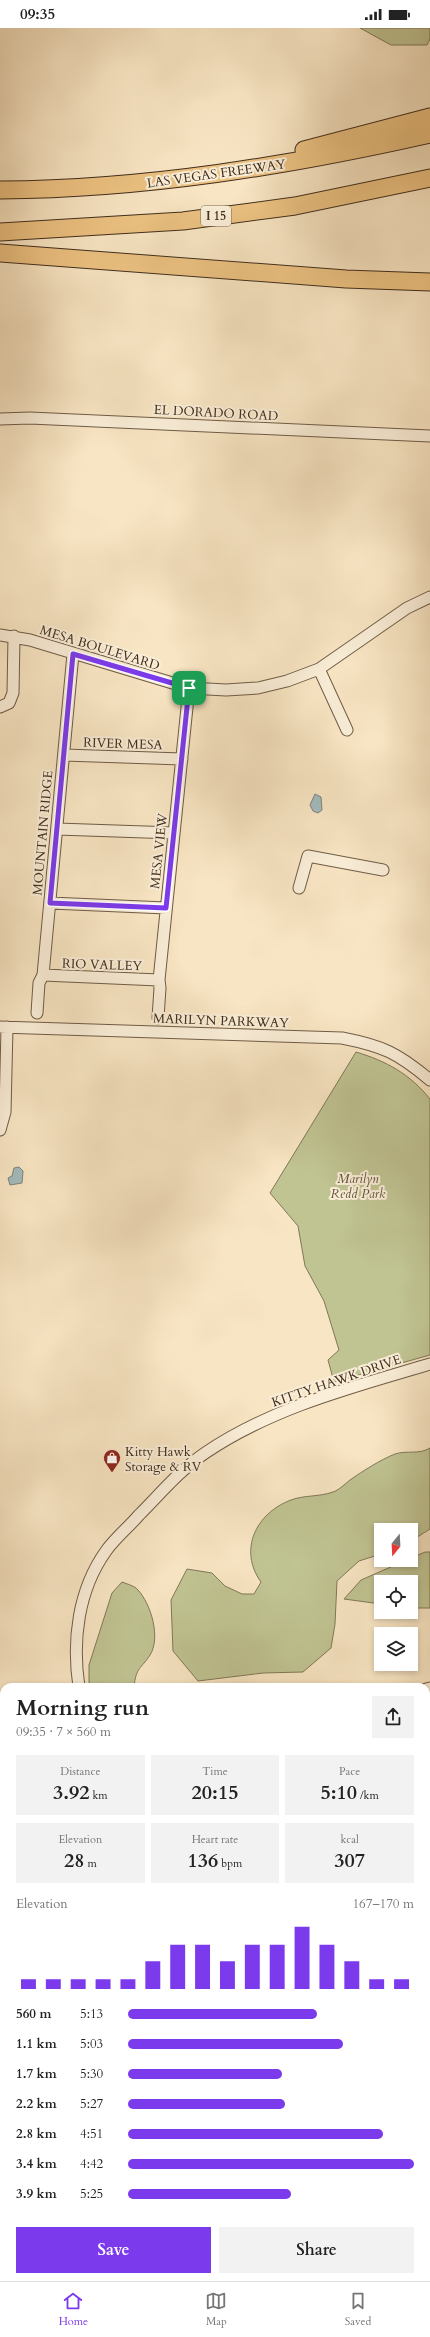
<!DOCTYPE html>
<meta charset="utf-8">
<style>
:root{--surface:#fff;--page:#f2f2f2;--text:#222;--muted:#767676;--line:#e0e0e0;--accent:#7c3aed}
body{margin:0;font-family:Cardo,serif;background:var(--page);color:var(--text);height:100vh;display:flex;flex-direction:column;font-size:15px;white-space:nowrap}
*{box-sizing:border-box;margin:0}
p{font-size:13px;color:var(--muted)}
.icon{flex:none;width:22px;height:22px;fill:none;stroke:currentColor;stroke-width:2;stroke-linecap:round;stroke-linejoin:round}
.map{position:relative;flex:1;overflow:hidden}
.drawer{position:absolute;left:0px;top:1655px;width:430px;height:598px;display:flex;flex-direction:column;background:var(--surface);border-radius:12px 12px 0 0;box-shadow:0 2px 6px #0003}
.drawer>*{flex:none}
.needle{width:26px;rotate:198deg}
.tools{position:absolute;left:374px;top:1495px;display:grid;gap:8px}
.tools a{display:grid;place-items:center;width:44px;height:44px;border-radius:0px;background:var(--surface);box-shadow:0 2px 6px #0003;font-size:20px}
.pin{position:absolute;display:grid;place-items:center;width:34px;height:34px;color:#fff;margin:-17px;border-radius:8px;box-shadow:0 2px 6px #0006}
.round{display:grid;place-items:center;flex:none;width:42px;height:42px;border-radius:0px;background:var(--page)}
.summary{display:flex;align-items:center;justify-content:space-between;height:68px;padding:0 16px}
h1{font-size:22px;font-weight:700;line-height:30px}
.metrics{display:grid;grid-template-columns:repeat(3,1fr);gap:6px;height:68px;padding:4px 16px}
.metrics div{display:grid;align-content:center;border-radius:0px;background:var(--page);text-align:center}
.metrics b{font-size:20px;font-weight:700}
.metrics small{font-size:11px;font-weight:400}
.metrics p{font-size:11px}
.chart{height:112px;padding:8px 16px}
.chart p{display:flex;justify-content:space-between}
.chart svg{width:100%;height:72px;margin-top:4px;stroke:var(--accent);stroke-width:6}
.cta{display:flex;gap:8px;margin-top:auto;padding:8px 16px}
.cta a{flex:1;height:46px;border-radius:0px;background:var(--accent);color:#fff;font-size:16px;font-weight:700;line-height:46px;text-align:center}
.cta a+a{background:var(--page);color:var(--text)}
ul{padding:0 16px;list-style:none;font-size:13px}
li{display:grid;grid-template-columns:64px 48px 1fr;align-items:center;height:30px}
li i{height:10px;border-radius:5px;background:var(--accent)}
.status{display:flex;justify-content:space-between;align-items:center;height:28px;padding:0 20px;background:var(--surface);direction:ltr}
.status svg{height:11px;fill:currentColor}
.menu{display:flex;justify-content:space-around;align-items:center;height:56px;border-top:1px solid var(--line);background:var(--surface);font-size:11px;color:var(--muted)}
.menu a{display:grid;justify-items:center;gap:2px}
.menu .current{color:var(--accent)}
.map>svg:first-child{display:block}
.green{fill:#c0c392;stroke:#807858}
.water{fill:#a3bcbe;stroke:#7c837e}
.lines{fill:none;stroke-linecap:round;stroke-linejoin:round}
.minor-casing{stroke:#6f5c46;stroke-width:13}
.highway-casing{stroke:#412e1d;stroke-width:19}
.minor{stroke:#faeed8;stroke-width:11}
.highway{stroke:#ecc282;stroke-width:17}
.route-casing{stroke:#fff;stroke-width:8}
.route{stroke:#7c3aed;stroke-width:5}
.labels{text-anchor:middle;stroke-width:4;stroke-linejoin:round;paint-order:stroke}
.shield{fill:#faeed8;stroke:#786855;stroke-width:1}
.shield-label{font-size:12px;font-weight:bold;fill:#412e1d}
.street-label{font-size:13px;fill:#412e1d;stroke:#faeed8}
.park-label{font-size:13px;font-style:italic;fill:#61533a;stroke:#faeed8}
.poi-label{font-size:13px;fill:#412e1d;stroke:#faeed8;text-anchor:start}
</style>
<div class="status"><b>09:35</b><svg viewBox="0 0 49 12"><path d="M0 12V9h3v3zM5 12V6h3v6zM10 12V3h3v9zM15 12V0h3v12zM26 1h20v11H26zM47 4h2v5h-2z"/></svg></div>
<div class="map">
<svg width="430" height="2253" viewBox="0 0 430 2253">
<rect width="100%" height="100%" fill="#f8e5c3"/>
<filter id="stains"><feTurbulence type="fractalNoise" baseFrequency=".005" numOctaves="4"/><feColorMatrix values="0 0 0 0 .2 0 0 0 0 .09 0 0 0 0 .02 0 0 0 .5 -.17"/></filter>
<radialGradient id="worn" r=".72"><stop offset=".6" stop-color="#630" stop-opacity="0"/><stop offset="1" stop-color="#630" stop-opacity=".3"/></radialGradient>
<path class="green" d="M360,0h70v11l-3,6h-36z
M356,1024c30,9 54,22 74,47v256l-96,27 -6,-22 11,-10 -15,-49 -19,-35 -7,-40 -28,-33z
M430,1420v81l-19,12v-11h-30v24l-22,7 -22,20 -2,43 -4,24 -28,24 -40,1 -65,8 -25,-30 -2,-51 16,-31 25,4 13,13 17,8h12l7,-12c-23,-32 -5,-69 30,-82 13,-5 28,-3 42,-8 6,-2 12,-8 17,-12 13,-9 30,-20 45,-26 12,-4 24,1 35,-6z
M425,1524h5v56h-19v-26h-30v22l-37,-5 17,-19z
M122,1554c5,2 13,4 16,8 13,14 23,48 12,65 -9,14 -14,12 -16,32h-45v-22l23,-72z"/>
<path class="water" d="M315,766l6,3 1,13 -4,3 -5,-2 -3,-6z
M19,1139l4,4 -1,12 -12,2 -2,-7 4,-2 2,-8z"/>
<g class="lines">
<defs>
<path id="minor" d="M0,391l30,-1 400,18
M0,607l30,5 159,48 37,2 32,-2 29,-7 32,-12 88,-61 23,-11
M319,641l28,61
M0,679l9,-4 4,-10 1,-57
M64,727l118,4
M57,801l117,4
M299,860l9,-32 75,14
M50,875l116,5
M43,947l116,5
M37,985l2,-30 4,-8 30,-321
M158,990l2,-30 -1,-8 30,-292
M0,999l342,11c41,8 56,15 88,42
M0,1102l5,-18 2,-85
M79,1659c-7,-46 -1,-97 27,-136 9,-13 23,-24 33,-36 21,-21 41,-45 66,-62 68,-46 148,-66 225,-89
M426,1661l4,-1
M0,1890l4,-3
M0,1991l4,1
M426,2058l4,1
M426,2203l4,-3
M0,2244l4,-12
M310,2249l4,4"/>
<path id="highway" d="M304,122l126,-33
M0,162c145,-1 288,-24 430,-56
M0,204l183,-11 112,-15 135,-28
M0,225l346,26 84,3"/>
</defs>
<use href="#minor" class="minor-casing"/>
<use href="#highway" class="highway-casing"/>
<use href="#minor" class="minor"/>
<use href="#highway" class="highway"/>
</g>
<g class="lines">
<defs>
<path id="route" d="M73,626l116,34 -23,220 -116,-5z"/>
</defs>
<use href="#route" class="route-casing"/>
<use href="#route" class="route"/>
</g>
<defs>
<symbol id="shop-pin" viewBox="-11 -11 22 30"><path d="M0 17L-7.5 6A9.5 9.5 0 1 1 7.5 6Z" fill="#8f2418" stroke="#faeed8"/><path d="M-5-2.5h2.3a2.7 3.5 0 0 1 5.4 0H5L5.5 6h-11ZM-1.5-2.5h3a1.5 2.3 0 0 0-3 0Z" fill="#fff"/></symbol>
</defs>
<g fill-rule="evenodd">
<use href="#shop-pin" x="102" y="1420" width="20" height="27"/>
</g>
<g class="labels">
<rect class="shield" x="201" y="178" width="30" height="20" rx="3"/>
<g class="shield-label">
<text x="216" y="192">I 15</text>
</g>
<g class="street-label">
<text transform="translate(216 145) rotate(-8)" y="5">LAS VEGAS FREEWAY</text>
<text transform="translate(216 384) rotate(3)" y="5">EL DORADO ROAD</text>
<text transform="translate(100 619) rotate(17)" y="5">MESA BOULEVARD</text>
<text transform="translate(123 715) rotate(2)" y="5">RIVER MESA</text>
<text transform="translate(42 805) rotate(-85)" y="5">MOUNTAIN RIDGE</text>
<text transform="translate(158 823) rotate(-84)" y="5">MESA VIEW</text>
<text transform="translate(102 936) rotate(2)" y="5">RIO VALLEY</text>
<text transform="translate(221 992) rotate(2)" y="5">MARILYN PARKWAY</text>
<text transform="translate(336 1352) rotate(-19)" y="5">KITTY HAWK DRIVE</text>
</g>
<g class="park-label">
<text x="358" y="1155">Marilyn<tspan x="358" dy="15">Redd Park</tspan></text>
</g>
<g class="poi-label">
<text x="125" y="1428">Kitty Hawk<tspan x="125" dy="15">Storage &amp; RV</tspan></text>
</g>
</g>
<rect width="100%" height="100%" filter="url(#stains)"/>
<rect width="100%" height="100%" fill="url(#worn)"/>
</svg>
<div class="tools">
<a><svg class="needle" viewBox="-14 -14 28 28"><path d="M0-13l5 13h-10z" fill="#e53935"/><path d="M0 13l5-13h-10z" fill="#767676"/></svg></a>
<a><svg class="icon" aria-label="locate" viewBox="0 0 24 24"><circle cx="12" cy="12" r="6"/><path d="M12 2v4M12 18v4M2 12h4M18 12h4"/></svg></a>
<a><svg class="icon" aria-label="layers" viewBox="0 0 24 24"><path d="M12 4l9 5-9 5-9-5zM3 14l9 5 9-5"/></svg></a>
</div>
<div class="pin" style="left:189px;top:660px;background:#1e9e55"><svg class="icon" aria-label="arrive" viewBox="0 0 24 24"><path d="M6 21V4h12l-3 4 3 4H6"/></svg></div>
<section class="drawer">
<div class="summary"><div><h1>Morning run</h1><p>09:35 · 7 × 560 m</p></div><a class="round"><svg class="icon" aria-label="share" viewBox="0 0 24 24"><path d="M12 15V3M7 8l5-5 5 5M5 13v7h14v-7"/></svg></a></div>
<div class="metrics">
<div><p>Distance</p><b>3.92<small> km</small></b></div>
<div><p>Time</p><b>20:15</b></div>
<div><p>Pace</p><b>5:10<small> /km</small></b></div>
</div>
<div class="metrics">
<div><p>Elevation</p><b>28<small> m</small></b></div>
<div><p>Heart rate</p><b>136<small> bpm</small></b></div>
<div><p>kcal</p><b>307</b></div>
</div>
<div class="chart"><p><span>Elevation</span>167–170 m</p>
<svg viewBox="0 0 160 44" preserveAspectRatio="none"><path d="M5 44V38M15 44V38M25 44V38M35 44V38M45 44V38M55 44V27M65 44V17M75 44V17M85 44V27M95 44V17M105 44V17M115 44V6M125 44V17M135 44V27M145 44V38M155 44V38"/></svg>
</div>
<ul>
<li><b>560 m</b>5:13<i style="width:66%"></i></li>
<li><b>1.1 km</b>5:03<i style="width:75%"></i></li>
<li><b>1.7 km</b>5:30<i style="width:54%"></i></li>
<li><b>2.2 km</b>5:27<i style="width:55%"></i></li>
<li><b>2.8 km</b>4:51<i style="width:89%"></i></li>
<li><b>3.4 km</b>4:42<i style="width:100%"></i></li>
<li><b>3.9 km</b>5:25<i style="width:57%"></i></li>
</ul>
<div class="cta"><a>Save</a><a>Share</a></div>
</section>
</div>
<nav class="menu">
<a class="current"><svg class="icon" aria-label="home" viewBox="0 0 24 24"><path d="M3 11l9-7 9 7M6 9v11h12V9"/></svg>Home</a>
<a><svg class="icon" aria-label="map" viewBox="0 0 24 24"><path d="M3 6l6-2 6 2 6-2v14l-6 2-6-2-6 2zM9 4v14M15 6v14"/></svg>Map</a>
<a><svg class="icon" aria-label="saved" viewBox="0 0 24 24"><path d="M7 4h10v16l-5-4-5 4z"/></svg>Saved</a>
</nav>
